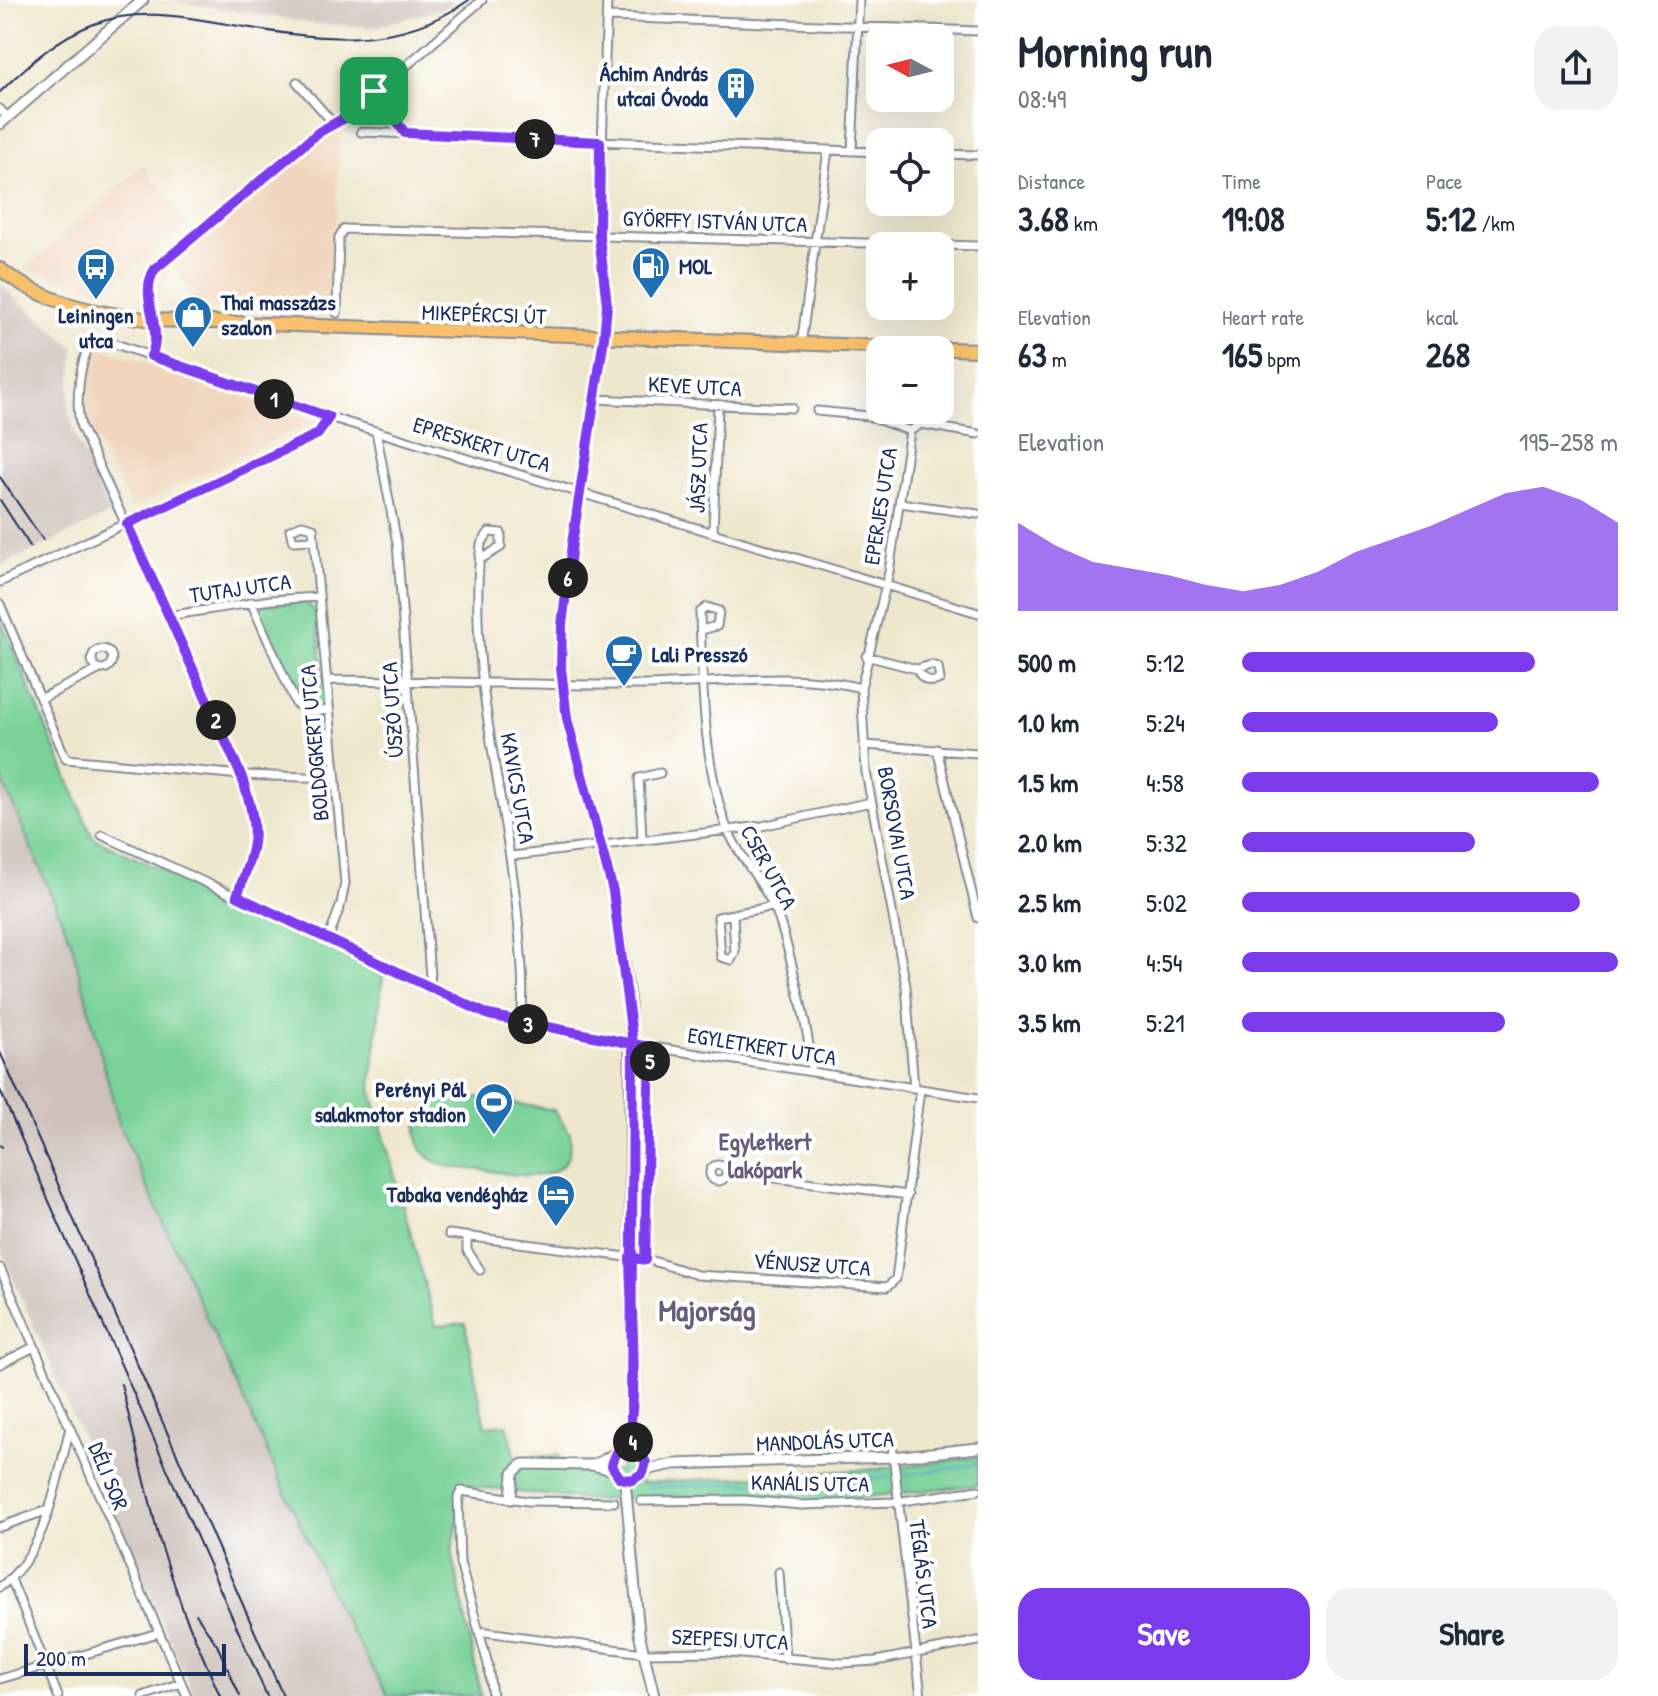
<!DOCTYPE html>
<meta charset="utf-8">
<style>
:root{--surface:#fff;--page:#f2f2f3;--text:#1f2937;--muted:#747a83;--accent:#7c3aed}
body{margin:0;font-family:"Patrick Hand",sans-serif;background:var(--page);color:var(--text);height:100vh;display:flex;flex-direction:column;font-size:30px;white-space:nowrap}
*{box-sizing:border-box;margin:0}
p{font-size:26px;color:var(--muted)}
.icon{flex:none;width:44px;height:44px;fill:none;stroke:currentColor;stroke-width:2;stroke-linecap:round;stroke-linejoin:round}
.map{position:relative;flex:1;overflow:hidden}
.panel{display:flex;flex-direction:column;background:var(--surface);width:680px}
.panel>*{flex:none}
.needle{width:52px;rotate:277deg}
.buttons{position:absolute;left:866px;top:24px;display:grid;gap:16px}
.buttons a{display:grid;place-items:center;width:88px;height:88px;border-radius:16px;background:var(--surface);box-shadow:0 8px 32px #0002;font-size:40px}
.scale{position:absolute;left:24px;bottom:20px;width:202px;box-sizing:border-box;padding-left:8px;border:4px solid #1b2f5e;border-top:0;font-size:22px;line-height:28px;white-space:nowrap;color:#1b2f5e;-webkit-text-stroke:6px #fff;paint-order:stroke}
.pin{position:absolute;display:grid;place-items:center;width:68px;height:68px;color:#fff;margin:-34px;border-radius:16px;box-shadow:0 4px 12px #0006}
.km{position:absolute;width:40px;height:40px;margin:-20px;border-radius:50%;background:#222;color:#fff;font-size:22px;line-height:40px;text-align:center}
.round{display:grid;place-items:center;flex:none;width:84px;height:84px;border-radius:24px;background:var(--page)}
.head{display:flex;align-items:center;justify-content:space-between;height:136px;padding:0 40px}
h1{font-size:44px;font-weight:800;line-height:60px}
.figures{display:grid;grid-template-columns:repeat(3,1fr);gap:12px;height:136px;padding:8px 40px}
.figures div{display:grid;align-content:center}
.figures b{font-size:34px;font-weight:800}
.figures small{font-size:22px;font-weight:400}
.figures p{font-size:22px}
.chart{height:224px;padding:16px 40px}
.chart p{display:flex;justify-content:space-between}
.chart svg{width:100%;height:144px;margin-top:8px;fill:var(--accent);opacity:.7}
.action{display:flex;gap:16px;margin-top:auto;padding:16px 40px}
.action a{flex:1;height:92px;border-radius:24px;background:var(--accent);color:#fff;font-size:32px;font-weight:800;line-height:92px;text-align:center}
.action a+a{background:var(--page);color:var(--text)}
ul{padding:0 40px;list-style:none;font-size:26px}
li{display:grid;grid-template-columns:128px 96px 1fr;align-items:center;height:60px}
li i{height:20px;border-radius:10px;background:var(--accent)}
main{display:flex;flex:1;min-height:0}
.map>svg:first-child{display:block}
.built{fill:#f1d5bd}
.industrial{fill:#cec1ba}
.green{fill:#7ad298;stroke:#4a807b;stroke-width:2}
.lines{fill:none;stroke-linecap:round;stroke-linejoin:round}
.stream{stroke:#5ba5d3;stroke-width:2}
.minor-casing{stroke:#858b96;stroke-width:11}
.tertiary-casing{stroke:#858b96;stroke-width:13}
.primary-casing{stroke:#858b96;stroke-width:16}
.minor{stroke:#fff;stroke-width:7}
.tertiary{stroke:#fff;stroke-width:9}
.primary{stroke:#f8bf6c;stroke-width:12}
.rail{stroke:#1b2f5e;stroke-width:2}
.route-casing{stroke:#fff;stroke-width:16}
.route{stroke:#7c3aed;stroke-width:10}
.labels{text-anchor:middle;stroke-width:8;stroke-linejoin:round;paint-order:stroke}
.poi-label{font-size:22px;font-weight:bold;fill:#1b2f5e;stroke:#fff;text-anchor:end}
.street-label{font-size:22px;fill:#1b2f5e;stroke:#fff}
.neighbourhood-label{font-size:24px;font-weight:bold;fill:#675c79;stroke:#fff}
.district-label{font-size:30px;font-weight:bold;fill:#675c79;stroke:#fff}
</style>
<main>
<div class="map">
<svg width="978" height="1696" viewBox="0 0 978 1696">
<rect width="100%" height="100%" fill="#fff"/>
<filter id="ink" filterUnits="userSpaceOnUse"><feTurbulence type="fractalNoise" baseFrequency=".0125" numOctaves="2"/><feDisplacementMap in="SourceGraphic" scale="16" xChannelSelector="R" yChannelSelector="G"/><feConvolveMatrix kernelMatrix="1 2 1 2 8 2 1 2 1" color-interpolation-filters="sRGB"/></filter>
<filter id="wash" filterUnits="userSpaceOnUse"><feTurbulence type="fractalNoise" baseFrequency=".006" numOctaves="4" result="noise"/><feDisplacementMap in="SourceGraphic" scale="32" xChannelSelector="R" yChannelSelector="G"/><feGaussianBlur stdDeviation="1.8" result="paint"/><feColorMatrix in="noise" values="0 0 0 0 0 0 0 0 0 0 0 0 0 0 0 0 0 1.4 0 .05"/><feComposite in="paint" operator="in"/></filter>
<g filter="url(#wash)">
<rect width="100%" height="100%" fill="#efe7cd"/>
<path class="built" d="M332,132l8,1 -9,180 -131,-7 -26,-39z
M143,165l46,59 -87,67 -76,-22z
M97,346l212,73v4l-178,86 -42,-86 -4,-21z"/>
<path class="industrial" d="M167,0h287l-10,8 -69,19 -58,-3z
M0,285l75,63 -7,59 7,29 35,78 -110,52z
M0,775l71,166 49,187 218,480 50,88h-194l-194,-448z"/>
<path class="green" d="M306,602l10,10 10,86 -1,7 -11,6 -16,-8 -43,-95 5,-3z
M0,618l93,220 290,136 -12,115 65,237 29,-3 20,103 22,-2 9,34 42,-3 17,15 45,1 1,-16 12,-3 7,7 -2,12 4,12 235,-14 101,-12v28l-179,19 -41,-6 -87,-2 -82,4 -124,-14 -13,65 29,145h-93l-50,-88 -218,-481 -49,-186 -71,-166z
M453,1093l101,17 16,23c6,58 -53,41 -88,37 -15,-2 -35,-1 -49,-10 -32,-20 -12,-62 20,-67z"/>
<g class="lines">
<path class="stream" d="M904,1475l74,-11
M647,1487l242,-10"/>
</g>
</g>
<g filter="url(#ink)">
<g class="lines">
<defs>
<path id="minor" d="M607,17l371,14
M297,82l37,42
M374,91l31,42
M0,109l7,8
M361,132l519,20
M852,151l7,-151
M940,154l38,1
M337,313l2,-76 5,-8 634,17
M604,338l3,-33 -8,-69 8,-236
M801,345l27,-195
M151,356c14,-29 -14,-59 4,-87l164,-137 31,-17 132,-115
M595,399l197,9
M817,411l51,5 42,15 11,-7 57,10
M376,431l21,112 34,446
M910,431l-21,141 -28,116 5,84 40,214 8,102
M900,503l78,11
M713,531l5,-125
M314,540l-21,1 -3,-11 12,-5 11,3 32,355 -4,21 -13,36
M481,559l20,-12v-14l-12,-1 -8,12c-15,126 25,250 37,375 3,35 7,69 3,104
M0,582l318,-148 11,-17
M251,602l45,102 13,8 20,-2
M0,604l66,155 175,16 95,3
M167,616l104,-16 47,-3
M701,630l16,-4 2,-15 -12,-4 -7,5c2,67 3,141 23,205 10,33 36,59 51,90 11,22 40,143 37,165
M92 659a10 10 0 1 1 20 0a10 10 0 1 1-20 0Z
M866,656l51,13 14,-4 7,2 2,12c-10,6 -19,0 -23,-10
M327,680c105,0 210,6 316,5 71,-1 148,-15 218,3
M40,699l60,-30
M864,745l114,8
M937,749l41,169
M102,835l398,183 133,26 345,54
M642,839l-3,-61 21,-5
M512,856l250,-30 109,-24
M237,896c20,-55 23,-64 4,-121l-160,-348c-6,-23 -2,-69 12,-86l11,-1 225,77 649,196
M733,916l2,36 -4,8 -10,-3 -3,-40 56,-11
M710 1173a8 8 0 1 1 16 0a8 8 0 1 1-16 0Z
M727,1172l181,23
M449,1234l201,26 47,15 190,12 9,-8 24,-190
M467,1237v13l13,20
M645,1260l5,-213
M0,1268l187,428
M0,1364l34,-17
M891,1436l30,260
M641,1501l103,-1 57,5 95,-3 82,-12
M0,1527l48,-17
M779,1572l6,87
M11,1579l47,117
M0,1587c48,-35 56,-106 70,-159
M479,1631l164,22 76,-1 123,11 34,-2 102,-20
M0,1679l158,-46
M143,1696l38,-13
M492,1696l-4,-32 -28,-101 -2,-66 3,-6 67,10 86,1"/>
<path id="tertiary" d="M0,124l143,-124
M604,338l-32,206 -10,81 -1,43 6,51 46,172 17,113 1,416 4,28
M594,1464c15,-4 24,-17 38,-17l13,12 -2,14
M645,1470l29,-6 218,-7 86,-9
M625,1480l14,153 15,63
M511,1499l2,-26 10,-9 69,1 22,5 11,10 13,-2"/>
<path id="primary" d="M0,269c44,35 99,45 154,51l824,30"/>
</defs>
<use href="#minor" class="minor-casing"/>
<use href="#tertiary" class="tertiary-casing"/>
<use href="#primary" class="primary-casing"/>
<use href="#minor" class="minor"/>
<use href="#tertiary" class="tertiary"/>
<use href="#primary" class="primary"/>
<path class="rail" d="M0,92c29,-28 56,-54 94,-68 40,-15 80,-9 121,-2 88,15 176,34 254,-22
M0,477l43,63
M0,500l30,46
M0,1052l283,644
M0,1090l267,606
M0,1145l2,2
M121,1384l38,155 25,74 36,83
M196,1614l21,31 23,51"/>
</g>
</g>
<g class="lines" filter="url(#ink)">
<defs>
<path id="route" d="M374,91l-24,24 -31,17 -164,137c-18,27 10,58 -4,87l178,61 -11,17 -191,90 114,251c19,57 16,66 -4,121l252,119 144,29 -2,376 4,28 11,14 -3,11 -11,7 -12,-2 -8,-12c2,-16 16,-22 19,-45 6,-51 0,-111 -1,-164l15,3 5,-213 -17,-3 -20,-153 -46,-172 -6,-51 1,-43 10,-81 32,-206 3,-33 -8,-69 1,-94 -195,-9 -31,-42"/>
</defs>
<use href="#route" class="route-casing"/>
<use href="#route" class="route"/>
</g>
<defs>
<symbol id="building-pin" viewBox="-11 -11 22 30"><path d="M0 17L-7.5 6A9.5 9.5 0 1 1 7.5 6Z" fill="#1f6fb2" stroke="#fff"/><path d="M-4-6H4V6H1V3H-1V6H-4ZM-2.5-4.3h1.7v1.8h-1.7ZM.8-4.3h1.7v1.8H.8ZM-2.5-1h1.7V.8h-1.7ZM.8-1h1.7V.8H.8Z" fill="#fff"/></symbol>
<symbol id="fuel-pin" viewBox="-11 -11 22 30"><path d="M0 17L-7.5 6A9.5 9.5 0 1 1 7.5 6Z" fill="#1f6fb2" stroke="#fff"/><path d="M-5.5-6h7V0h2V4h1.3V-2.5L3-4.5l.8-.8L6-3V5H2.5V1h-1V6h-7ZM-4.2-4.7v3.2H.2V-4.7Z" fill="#fff"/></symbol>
<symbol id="bus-pin" viewBox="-11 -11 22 30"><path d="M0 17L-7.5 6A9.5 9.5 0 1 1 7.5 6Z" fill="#1f6fb2" stroke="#fff"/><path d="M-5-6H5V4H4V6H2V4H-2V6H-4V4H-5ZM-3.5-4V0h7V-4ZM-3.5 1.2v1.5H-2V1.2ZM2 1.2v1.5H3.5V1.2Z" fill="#fff"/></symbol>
<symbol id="shop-pin" viewBox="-11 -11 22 30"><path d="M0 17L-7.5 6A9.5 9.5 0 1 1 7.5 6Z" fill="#1f6fb2" stroke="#fff"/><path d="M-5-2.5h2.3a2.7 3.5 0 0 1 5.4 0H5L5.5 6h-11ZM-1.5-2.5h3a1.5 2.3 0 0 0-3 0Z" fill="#fff"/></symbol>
<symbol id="cafe-pin" viewBox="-11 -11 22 30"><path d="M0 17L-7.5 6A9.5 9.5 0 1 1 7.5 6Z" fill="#1f6fb2" stroke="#fff"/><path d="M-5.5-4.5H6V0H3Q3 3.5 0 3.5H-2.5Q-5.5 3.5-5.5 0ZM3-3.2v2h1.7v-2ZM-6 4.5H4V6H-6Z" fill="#fff"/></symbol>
<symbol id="stadium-pin" viewBox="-11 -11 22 30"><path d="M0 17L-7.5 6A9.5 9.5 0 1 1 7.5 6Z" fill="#1f6fb2" stroke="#fff"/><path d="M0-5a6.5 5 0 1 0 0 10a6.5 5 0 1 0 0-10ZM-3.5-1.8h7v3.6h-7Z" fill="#fff"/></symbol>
<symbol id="hotel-pin" viewBox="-11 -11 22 30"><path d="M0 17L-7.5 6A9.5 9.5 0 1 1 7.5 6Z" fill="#1f6fb2" stroke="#fff"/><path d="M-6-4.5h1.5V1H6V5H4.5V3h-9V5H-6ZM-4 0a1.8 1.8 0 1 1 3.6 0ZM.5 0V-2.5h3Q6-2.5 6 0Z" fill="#fff"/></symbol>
</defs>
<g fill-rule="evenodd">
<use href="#building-pin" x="714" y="64" width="44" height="60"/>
<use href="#fuel-pin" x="629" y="244" width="44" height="60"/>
<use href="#bus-pin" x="74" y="245" width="44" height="60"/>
<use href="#shop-pin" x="171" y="293" width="44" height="60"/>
<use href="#cafe-pin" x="602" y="632" width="44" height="60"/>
<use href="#stadium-pin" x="472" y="1080" width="44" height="60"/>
<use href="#hotel-pin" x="534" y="1172" width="44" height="60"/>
</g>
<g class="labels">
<g class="poi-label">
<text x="708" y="81">Áchim András<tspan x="708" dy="25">utcai Óvoda</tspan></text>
<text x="679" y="274" text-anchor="start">MOL</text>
<text x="221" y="310" text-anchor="start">Thai masszázs<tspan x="221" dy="25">szalon</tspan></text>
<text x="96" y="323" text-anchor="middle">Leiningen<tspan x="96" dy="25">utca</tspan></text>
<text x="652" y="662" text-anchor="start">Lali Presszó</text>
<text x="466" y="1097">Perényi Pál<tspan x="466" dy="25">salakmotor stadion</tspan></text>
<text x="528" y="1202">Tabaka vendégház</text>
</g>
<g class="street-label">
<text transform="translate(715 221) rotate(2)" y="8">GYÖRFFY ISTVÁN UTCA</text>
<text transform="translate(484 314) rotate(2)" y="8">MIKEPÉRCSI ÚT</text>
<text transform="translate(695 386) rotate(3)" y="8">KEVE UTCA</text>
<text transform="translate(482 444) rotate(17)" y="8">EPRESKERT UTCA</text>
<text transform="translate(698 468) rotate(-88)" y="8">JÁSZ UTCA</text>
<text transform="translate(880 506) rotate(-81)" y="8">EPERJES UTCA</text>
<text transform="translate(240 588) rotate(-8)" y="8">TUTAJ UTCA</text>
<text transform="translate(392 710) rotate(-94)" y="8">ÚSZÓ UTCA</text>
<text transform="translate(314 743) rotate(-95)" y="8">BOLDOGKERT UTCA</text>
<text transform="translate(518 788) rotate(80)" y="8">KAVICS UTCA</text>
<text transform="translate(897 833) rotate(80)" y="8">BORSOVAI UTCA</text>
<text transform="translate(769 867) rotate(61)" y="8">CSER UTCA</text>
<text transform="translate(762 1046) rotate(9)" y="8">EGYLETKERT UTCA</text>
<text transform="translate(812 1264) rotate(4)" y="8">VÉNUSZ UTCA</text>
<text transform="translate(825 1441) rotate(-2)" y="8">MANDOLÁS UTCA</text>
<text transform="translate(109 1476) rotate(68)" y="8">DÉLI SOR</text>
<text transform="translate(810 1483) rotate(1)" y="8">KANÁLIS UTCA</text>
<text transform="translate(924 1574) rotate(83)" y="8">TÉGLÁS UTCA</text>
<text transform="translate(730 1639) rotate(3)" y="8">SZEPESI UTCA</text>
</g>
<g class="neighbourhood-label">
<text x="765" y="1150">Egyletkert<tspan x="765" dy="28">lakópark</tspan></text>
</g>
<g class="district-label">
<text x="707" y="1321">Majorság</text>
</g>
</g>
</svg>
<div class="buttons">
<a><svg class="needle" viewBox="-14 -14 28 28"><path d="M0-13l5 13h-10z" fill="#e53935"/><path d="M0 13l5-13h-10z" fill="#747a83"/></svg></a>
<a><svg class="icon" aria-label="locate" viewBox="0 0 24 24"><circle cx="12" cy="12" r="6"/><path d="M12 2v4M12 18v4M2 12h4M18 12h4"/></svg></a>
<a>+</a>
<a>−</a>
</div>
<div class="scale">200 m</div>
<div class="pin" style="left:374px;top:91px;background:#1e9e55"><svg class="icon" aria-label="arrive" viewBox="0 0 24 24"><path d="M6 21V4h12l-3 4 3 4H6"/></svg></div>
<b class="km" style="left:274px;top:399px">1</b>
<b class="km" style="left:216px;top:720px">2</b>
<b class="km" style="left:528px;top:1024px">3</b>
<b class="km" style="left:633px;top:1442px">4</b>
<b class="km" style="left:650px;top:1061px">5</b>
<b class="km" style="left:568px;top:578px">6</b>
<b class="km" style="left:535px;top:139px">7</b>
</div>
<section class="panel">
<div class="head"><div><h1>Morning run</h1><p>08:49</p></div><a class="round"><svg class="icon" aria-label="share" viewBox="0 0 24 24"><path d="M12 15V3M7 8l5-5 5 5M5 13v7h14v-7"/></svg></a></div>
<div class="figures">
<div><p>Distance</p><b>3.68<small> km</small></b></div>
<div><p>Time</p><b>19:08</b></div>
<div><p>Pace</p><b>5:12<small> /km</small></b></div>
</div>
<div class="figures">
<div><p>Elevation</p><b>63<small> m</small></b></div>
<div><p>Heart rate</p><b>165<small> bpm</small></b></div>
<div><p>kcal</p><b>268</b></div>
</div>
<div class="chart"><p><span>Elevation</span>195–258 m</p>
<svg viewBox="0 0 160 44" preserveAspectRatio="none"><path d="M0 44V17L10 24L20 29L30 31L40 33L50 36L60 38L70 36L80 32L90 26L100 22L110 18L120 13L130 8L140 6L150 10L160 17V44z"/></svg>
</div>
<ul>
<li><b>500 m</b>5:12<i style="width:78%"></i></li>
<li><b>1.0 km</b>5:24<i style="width:68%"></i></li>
<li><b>1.5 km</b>4:58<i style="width:95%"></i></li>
<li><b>2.0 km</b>5:32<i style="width:62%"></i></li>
<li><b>2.5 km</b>5:02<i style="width:90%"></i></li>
<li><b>3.0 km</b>4:54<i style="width:100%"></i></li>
<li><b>3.5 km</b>5:21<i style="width:70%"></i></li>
</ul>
<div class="action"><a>Save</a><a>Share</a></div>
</section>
</main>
